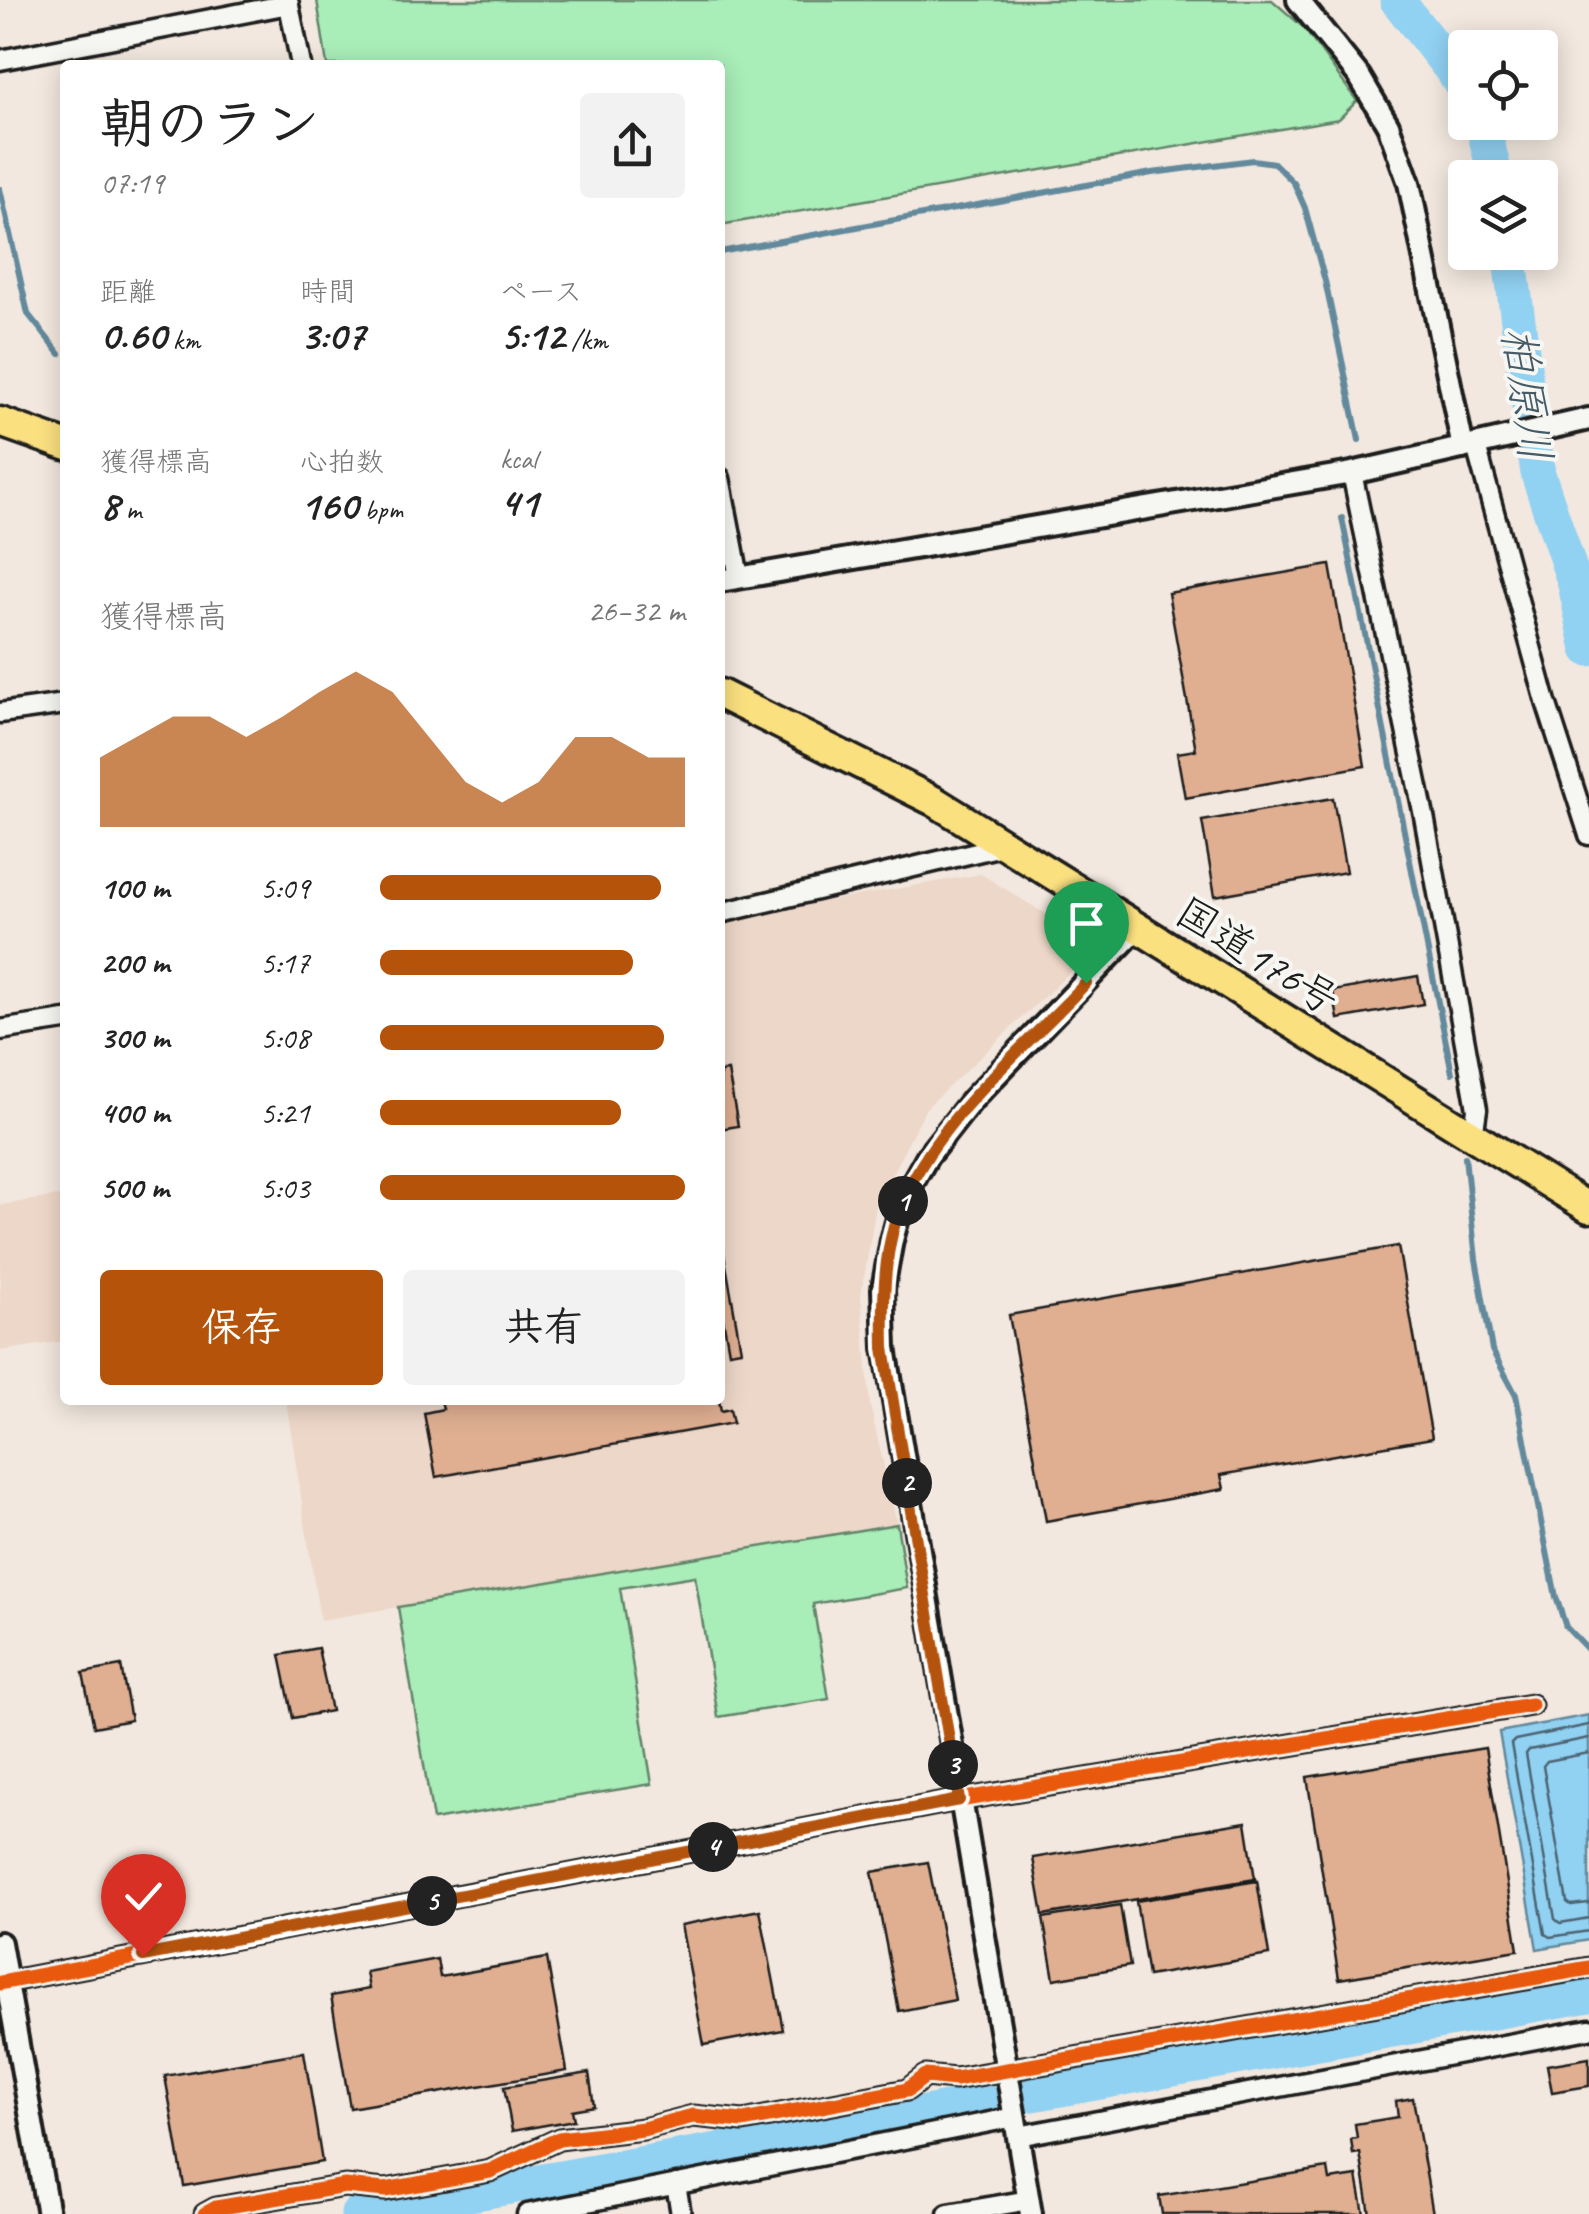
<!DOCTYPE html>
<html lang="ja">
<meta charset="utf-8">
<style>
:root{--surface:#fff;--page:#f2f2f2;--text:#222;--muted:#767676;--accent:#b45309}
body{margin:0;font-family:Caveat,"Klee One",sans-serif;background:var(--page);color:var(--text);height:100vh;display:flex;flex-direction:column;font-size:38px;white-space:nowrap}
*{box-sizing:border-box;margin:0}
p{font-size:32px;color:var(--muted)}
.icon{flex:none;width:55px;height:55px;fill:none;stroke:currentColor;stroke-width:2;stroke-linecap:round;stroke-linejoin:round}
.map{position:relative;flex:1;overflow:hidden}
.panel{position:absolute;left:60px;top:60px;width:665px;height:1345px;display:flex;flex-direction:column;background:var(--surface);border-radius:10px;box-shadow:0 5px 25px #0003}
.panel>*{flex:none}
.tools{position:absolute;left:1448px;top:30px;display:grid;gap:20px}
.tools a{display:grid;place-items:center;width:110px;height:110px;border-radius:10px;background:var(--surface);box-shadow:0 5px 25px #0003;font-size:50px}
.pin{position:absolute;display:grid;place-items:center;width:85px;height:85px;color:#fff;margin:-102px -42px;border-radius:50% 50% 50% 0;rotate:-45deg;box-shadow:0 0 10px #0007}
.pin .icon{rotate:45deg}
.km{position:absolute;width:50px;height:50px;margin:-25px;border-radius:50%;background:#222;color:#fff;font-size:28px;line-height:50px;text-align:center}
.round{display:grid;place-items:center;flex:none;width:105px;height:105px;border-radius:10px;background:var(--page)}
.head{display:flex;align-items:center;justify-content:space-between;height:170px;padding:0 40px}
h1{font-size:55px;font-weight:700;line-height:75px}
.figures{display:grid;grid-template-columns:repeat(3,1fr);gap:15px;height:170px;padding:10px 40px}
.figures div{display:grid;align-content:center}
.figures b{font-size:42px;font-weight:700}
.figures small{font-size:28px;font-weight:400}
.figures p{font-size:28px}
.chart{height:280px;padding:20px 40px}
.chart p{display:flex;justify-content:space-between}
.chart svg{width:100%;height:180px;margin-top:10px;fill:var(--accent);opacity:.7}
.button{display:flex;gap:20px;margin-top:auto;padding:20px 40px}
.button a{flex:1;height:115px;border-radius:10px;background:var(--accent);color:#fff;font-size:40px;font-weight:700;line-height:115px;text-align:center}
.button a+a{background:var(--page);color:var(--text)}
ul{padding:0 40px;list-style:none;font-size:32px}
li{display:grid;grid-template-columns:160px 120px 1fr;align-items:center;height:75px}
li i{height:25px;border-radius:12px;background:var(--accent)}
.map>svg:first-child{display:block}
.built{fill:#edd7c8}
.green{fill:#a9edb8;stroke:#62846a;stroke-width:2.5}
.water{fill:#91d1f2;stroke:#62899c;stroke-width:2.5}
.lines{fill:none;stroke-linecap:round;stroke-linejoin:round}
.shore{stroke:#4b6472;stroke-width:2.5}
.stream{stroke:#62899c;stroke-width:6}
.river{stroke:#91d1f2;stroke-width:35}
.building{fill:#e0af92;stroke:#1c1c1c;stroke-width:2.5}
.minor-casing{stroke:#1c1c1c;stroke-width:25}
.tertiary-casing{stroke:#1c1c1c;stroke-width:28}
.trunk-casing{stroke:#1c1c1c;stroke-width:35}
.minor{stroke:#f6f6f2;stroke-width:18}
.tertiary{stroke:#f6f6f2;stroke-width:20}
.trunk{stroke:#fbe080;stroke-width:28}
.cycleway-casing{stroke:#f6f6f2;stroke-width:21}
.cycleway{stroke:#e8590c;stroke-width:15}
.route-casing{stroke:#fff;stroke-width:20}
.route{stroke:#b45309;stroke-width:12}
.labels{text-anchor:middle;stroke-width:8;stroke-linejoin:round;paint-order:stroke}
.street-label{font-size:42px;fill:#1c1c1c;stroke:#f6f6f2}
.water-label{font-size:45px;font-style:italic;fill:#455b67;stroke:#f6f6f2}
</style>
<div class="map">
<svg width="1589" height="2214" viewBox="0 0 1589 2214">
<rect width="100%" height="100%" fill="#f2e8df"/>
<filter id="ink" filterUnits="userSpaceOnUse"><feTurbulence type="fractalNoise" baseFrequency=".01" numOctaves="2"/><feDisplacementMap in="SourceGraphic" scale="20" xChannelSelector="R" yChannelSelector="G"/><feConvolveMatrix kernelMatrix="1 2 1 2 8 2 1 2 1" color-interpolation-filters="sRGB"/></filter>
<g filter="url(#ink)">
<path class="built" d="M981,874l97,60 5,26 -157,148 -50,97 -15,91 9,109 27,119 -577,96 -34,-220h434v-480z
M65,1195v146l-65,10v-146z"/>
<path class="green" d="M317,0h955l31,27 54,74 -18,18 -619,106v-160h-393z
M897,1524l10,64 -94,16 16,95 -111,18 -23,-141 -75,12 32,196 -219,36 -35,-213z"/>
<path class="water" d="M1589,1715v225l-52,9 -38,-217z"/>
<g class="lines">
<path class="shore" d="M1589,1725l-74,15 -4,4 34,190 5,3 39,-6
M1589,1738l-60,12 -3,4 29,165 5,4 29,-5
M1589,1753l-42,8 -4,5 24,136 4,3 18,-2"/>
<path class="stream" d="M0,189l28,125 32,40
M720,252l432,-79 101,-13 21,3 20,20 11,25 20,73 34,159
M1342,518l110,555
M1465,1157l11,102 16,91 24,45 40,202 10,30 23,24"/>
<path class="river" d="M1397,0l68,87
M1482,122l14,56
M1509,252l29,222 37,110 14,65
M358,2214l1231,-219"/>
</g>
<path class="building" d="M1330,565l35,201 -180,32 -8,-45 19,-3 -28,-157z
M1333,798l13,74 -131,24 -13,-75z
M1418,976l5,28 -85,15 -5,-28z
M728,1071l10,55 -18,3v-57z
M720,1231l21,119 -12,2 -9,-51z
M1398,1246l34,192 -211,37 3,14 -178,32 -37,-206z
M441,1400h278l2,11 9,-2 3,14 -297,54 -12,-64 19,-4z
M318,1648l13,63 -38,7 -13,-63z
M121,1666l10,54 -37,7 -11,-54z
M1485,1748l33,202 -179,29 -32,-202z
M1246,1822l9,57 -212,36 -10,-57z
M928,1862l27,138 -56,11 -27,-139z
M1257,1881l12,74 -121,21 -12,-75z
M1120,1905l10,61 -76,13 -11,-61z
M760,1910l23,120 -79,15 -23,-120z
M547,1958l20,113 -217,37 -19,-112 38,-7 -3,-17 71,-13 3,18z
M304,2052l18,110 -138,24 -19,-110z
M1589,2058v28l-37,6 -5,-27z
M589,2073l5,33 -22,4 2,10 -62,11 -8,-44z
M1413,2098l20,116h-63l-10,-61 -7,1 -2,-15 6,-1 -2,-14 43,-7 -2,-16z
M1328,2168l2,12 27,-4 7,38h-202l-3,-18z"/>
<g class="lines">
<defs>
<path id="minor" d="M288,0l13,65
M0,60l289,-56
M1476,446l70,256 43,133
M1352,473l72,343 53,293 -4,28
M720,478l19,99
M0,713l65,-9
M720,913l286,-68
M0,1030l65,-10
M0,1983l959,-183 572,-95
M1018,2136l571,-107
M676,2184l5,30
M205,2214l11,-6 129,-22 40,4 105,-19 69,-32 84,-10 50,-13 50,5 164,-31 18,-14 30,3 634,-111
M527,2214l488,-97
M948,2214l81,-14"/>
<path id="tertiary" d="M1298,0l61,76 29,49 21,58 54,265
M720,581l632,-108 237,-54
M0,1943l48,271
M1031,2214l-146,-866 -2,-59 9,-49 11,-40 24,-43 45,-57 166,-173"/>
<path id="trunk" d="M0,422l65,23
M720,694l214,107 655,407"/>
</defs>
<use href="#minor" class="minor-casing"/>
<use href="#tertiary" class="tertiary-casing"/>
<use href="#trunk" class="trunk-casing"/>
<use href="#minor" class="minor"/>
<use href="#tertiary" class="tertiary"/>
<use href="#trunk" class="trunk"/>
<defs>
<path id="cycleway" d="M0,1983l959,-183 572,-95
M205,2214l11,-6 129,-22 40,4 105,-19 69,-32 84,-10 50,-13 50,5 164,-31 18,-14 30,3 634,-111"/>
</defs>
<use href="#cycleway" class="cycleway-casing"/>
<use href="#cycleway" class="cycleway"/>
</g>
</g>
<g class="lines" filter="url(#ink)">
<defs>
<path id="route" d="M143,1956l816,-156 -75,-452c-1,-49 -1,-103 20,-150 39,-85 119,-148 182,-215"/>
</defs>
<use href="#route" class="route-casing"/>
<use href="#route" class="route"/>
</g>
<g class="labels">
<g class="street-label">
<text transform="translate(1258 955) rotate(32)" y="15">国道176号</text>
</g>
<g class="water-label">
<text transform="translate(1528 394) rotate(82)" y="16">柏原川</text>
</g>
</g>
</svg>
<div class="tools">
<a><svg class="icon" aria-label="locate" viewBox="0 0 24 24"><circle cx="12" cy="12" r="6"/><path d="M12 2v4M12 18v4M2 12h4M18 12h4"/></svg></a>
<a><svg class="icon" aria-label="layers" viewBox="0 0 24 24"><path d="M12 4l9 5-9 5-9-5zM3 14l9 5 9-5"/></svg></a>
</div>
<div class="pin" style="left:1086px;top:983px;background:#1e9e55"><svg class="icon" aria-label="arrive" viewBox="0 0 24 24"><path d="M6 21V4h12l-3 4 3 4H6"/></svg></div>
<div class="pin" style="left:143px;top:1956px;background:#d93025"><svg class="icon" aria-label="check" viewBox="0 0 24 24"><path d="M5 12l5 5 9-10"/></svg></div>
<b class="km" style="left:903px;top:1201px">1</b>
<b class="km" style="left:907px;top:1483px">2</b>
<b class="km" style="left:953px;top:1765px">3</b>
<b class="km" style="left:713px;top:1847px">4</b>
<b class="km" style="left:432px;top:1901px">5</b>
<section class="panel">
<div class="head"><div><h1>朝のラン</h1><p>07:19</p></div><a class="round"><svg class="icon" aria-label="share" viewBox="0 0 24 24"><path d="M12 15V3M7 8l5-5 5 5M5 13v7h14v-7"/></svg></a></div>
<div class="figures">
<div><p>距離</p><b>0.60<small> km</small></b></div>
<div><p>時間</p><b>3:07</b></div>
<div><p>ペース</p><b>5:12<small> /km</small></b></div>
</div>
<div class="figures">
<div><p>獲得標高</p><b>8<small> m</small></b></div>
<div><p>心拍数</p><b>160<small> bpm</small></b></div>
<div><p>kcal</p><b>41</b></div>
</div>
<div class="chart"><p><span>獲得標高</span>26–32 m</p>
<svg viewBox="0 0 160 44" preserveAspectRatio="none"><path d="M0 44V27L10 22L20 17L30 17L40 22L50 17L60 11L70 6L80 11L90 22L100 33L110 38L120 33L130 22L140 22L150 27L160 27V44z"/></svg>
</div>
<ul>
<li><b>100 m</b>5:09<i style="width:92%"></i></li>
<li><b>200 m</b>5:17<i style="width:83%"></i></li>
<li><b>300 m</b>5:08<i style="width:93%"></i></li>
<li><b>400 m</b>5:21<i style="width:79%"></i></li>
<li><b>500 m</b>5:03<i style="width:100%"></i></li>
</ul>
<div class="button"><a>保存</a><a>共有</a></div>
</section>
</div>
